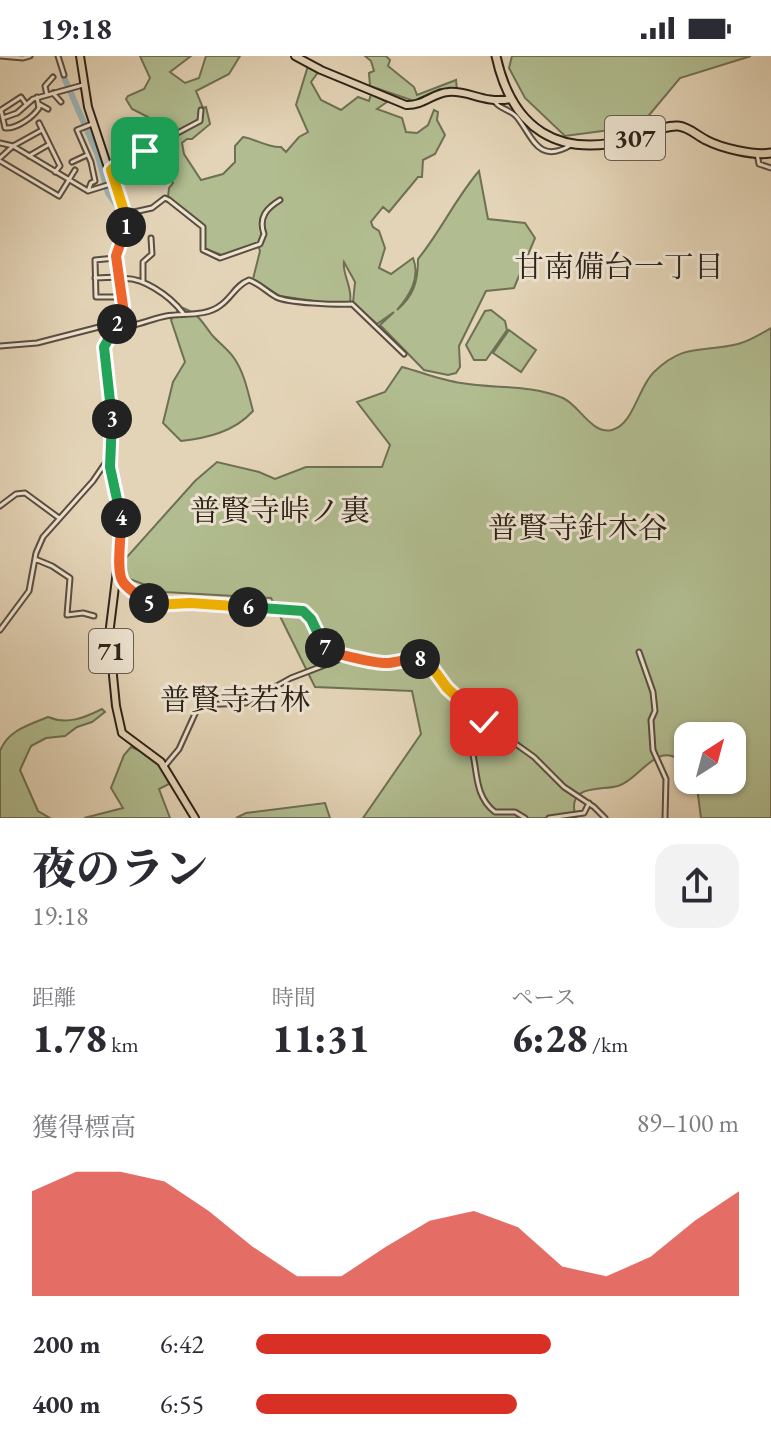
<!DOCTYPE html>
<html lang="ja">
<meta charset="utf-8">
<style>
:root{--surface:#fff;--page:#f2f2f3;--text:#2b2b33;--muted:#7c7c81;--accent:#d93025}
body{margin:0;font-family:"EB Garamond","Noto Serif JP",serif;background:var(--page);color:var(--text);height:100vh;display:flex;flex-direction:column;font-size:30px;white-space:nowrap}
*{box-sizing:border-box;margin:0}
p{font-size:26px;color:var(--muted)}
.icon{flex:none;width:44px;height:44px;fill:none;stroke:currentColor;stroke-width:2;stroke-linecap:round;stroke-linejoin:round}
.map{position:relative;height:762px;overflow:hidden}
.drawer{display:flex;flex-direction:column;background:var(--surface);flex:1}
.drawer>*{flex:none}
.needle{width:52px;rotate:36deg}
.tools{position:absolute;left:674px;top:666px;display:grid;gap:16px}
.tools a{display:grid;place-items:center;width:72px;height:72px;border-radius:16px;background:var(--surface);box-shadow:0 2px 6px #0004;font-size:40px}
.pin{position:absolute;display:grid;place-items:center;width:68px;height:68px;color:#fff;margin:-34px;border-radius:16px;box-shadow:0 4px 12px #0006}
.km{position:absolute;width:40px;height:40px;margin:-20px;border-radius:50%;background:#222;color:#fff;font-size:22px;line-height:40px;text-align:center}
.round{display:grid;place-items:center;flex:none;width:84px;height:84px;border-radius:24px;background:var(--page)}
.headline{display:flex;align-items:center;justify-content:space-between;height:136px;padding:0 32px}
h1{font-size:44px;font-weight:800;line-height:60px}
.stats{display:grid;grid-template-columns:repeat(3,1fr);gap:12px;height:136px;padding:8px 32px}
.stats div{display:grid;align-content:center}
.stats b{font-size:40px;font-weight:800}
.stats small{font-size:22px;font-weight:400}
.stats p{font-size:22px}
.chart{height:224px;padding:16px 32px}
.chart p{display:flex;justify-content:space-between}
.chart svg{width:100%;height:144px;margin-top:8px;fill:var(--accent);opacity:.7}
ul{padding:0 32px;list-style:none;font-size:26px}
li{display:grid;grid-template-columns:128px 96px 1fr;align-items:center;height:60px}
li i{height:20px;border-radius:10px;background:var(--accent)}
.status{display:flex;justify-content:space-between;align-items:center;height:56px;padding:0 40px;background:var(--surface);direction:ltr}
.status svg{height:22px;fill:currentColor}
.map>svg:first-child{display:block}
.green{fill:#b1bd90;stroke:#6e7054;stroke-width:2}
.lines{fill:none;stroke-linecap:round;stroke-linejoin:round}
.river{stroke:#9bb5b9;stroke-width:6}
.minor-casing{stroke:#5a4e40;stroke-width:7}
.primary-casing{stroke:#2c2219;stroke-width:10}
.trunk-casing{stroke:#2c2219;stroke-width:11}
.minor{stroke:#ede3d0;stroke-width:3}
.primary{stroke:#e4d4b7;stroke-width:6}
.trunk{stroke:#e4d4b7;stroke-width:7}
.split-1-casing{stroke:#fff;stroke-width:16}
.split-2-casing{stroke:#fff;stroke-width:16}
.split-3-casing{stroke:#fff;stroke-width:16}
.split-4-casing{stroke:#fff;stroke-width:16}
.split-5-casing{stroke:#fff;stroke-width:16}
.split-6-casing{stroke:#fff;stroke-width:16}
.split-7-casing{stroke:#fff;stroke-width:16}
.split-8-casing{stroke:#fff;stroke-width:16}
.split-9-casing{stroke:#fff;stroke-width:16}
.split-1{stroke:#f5b400;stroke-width:10}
.split-2{stroke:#f0652b;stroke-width:10}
.split-3{stroke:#22a559;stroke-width:10}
.split-4{stroke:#22a559;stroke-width:10}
.split-5{stroke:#f0652b;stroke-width:10}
.split-6{stroke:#f5b400;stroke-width:10}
.split-7{stroke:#22a559;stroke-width:10}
.split-8{stroke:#f0652b;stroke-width:10}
.split-9{stroke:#f5b400;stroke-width:10}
.labels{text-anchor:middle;stroke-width:6;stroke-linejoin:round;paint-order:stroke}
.shield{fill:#ede3d0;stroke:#665c50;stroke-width:2}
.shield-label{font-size:26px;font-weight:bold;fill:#2c2219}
.neighbourhood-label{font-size:30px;fill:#2c2219;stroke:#ede3d0}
</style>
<div class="status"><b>19:18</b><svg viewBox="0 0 49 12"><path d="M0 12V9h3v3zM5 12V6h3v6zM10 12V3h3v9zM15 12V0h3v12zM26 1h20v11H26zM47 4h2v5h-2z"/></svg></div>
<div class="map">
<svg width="771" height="762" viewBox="0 0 771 762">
<rect width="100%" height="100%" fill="#e4d4b7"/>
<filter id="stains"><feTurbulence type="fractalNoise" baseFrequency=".0025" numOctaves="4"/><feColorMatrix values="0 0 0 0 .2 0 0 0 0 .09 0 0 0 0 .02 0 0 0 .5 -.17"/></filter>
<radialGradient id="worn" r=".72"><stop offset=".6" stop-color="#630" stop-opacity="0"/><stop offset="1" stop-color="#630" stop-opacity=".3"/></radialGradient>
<path class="green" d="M140,0h51l-21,16 15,11 14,-5 7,-22h34l-11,18 -33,17 7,17 3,-1 4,17 -18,15h-5l-5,4 2,11 17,26 22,-6 12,-12v-16l8,-9c13,2 25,11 38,10l5,5 13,-15 9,-5 -12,-27 12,-39 11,5 -8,11 10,18 20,10 17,-13 11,4 2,-7 16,8 -10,7 25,9 4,14 11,1 11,-8 6,-15 4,2 -1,8 8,15 -10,19 -12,6 -1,17h-4l-29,35 -6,-5 -12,15 2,5 6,4 6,17 -6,20 12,6 22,-16c8,20 -4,38 -16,52 17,-14 21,-29 21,-51 23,-28 37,-60 61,-88l9,48 37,4 10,15 -21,50 -28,3 -27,55 1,21 -4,6 -8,2 -24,-5 -44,-45 14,-13 -17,12 -24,-21 2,-21 -11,-20c-2,13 9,25 6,40l-23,1 -47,-7 -27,-17 7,-28 -3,-8 -35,12 -17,-6v-23l-37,-29 1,-9 4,-5 -12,-16 2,-7 -15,-43 -16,-8 -6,-10 2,-3 16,-7 6,-11z
M365,0h21l4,4 -2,6 26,21 3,8 39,-15 1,10 -17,-1 -26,12 -44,-15 -1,-13 5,-2 -3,-10z
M512,0h239l-71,22 -40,48 -75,10 -40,-38 -16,-30z
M180,251c19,6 21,14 32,28 7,8 16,14 22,23 11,16 14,35 19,53 -19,21 -46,27 -72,30l-18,-18 10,-41 12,-20 -14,-42z
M491,254l14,11 2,9 -21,30h-12l-8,-15 19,-34z
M771,272v490h-70l-5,-38h36v-44h-44v32c-29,-35 -47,12 -70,18 -17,5 -53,-3 -42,32h-213l58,-84 -9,-43 -97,-4 -44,-89 -107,-6 -37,-14 -1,-20 69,-77 22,-19 42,10 16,7 31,-12h76l8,-22 -33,-43 28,-10 17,-25c19,5 39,13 59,16 34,6 69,1 102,15 16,7 29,37 49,32 22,-6 26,-43 42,-58 31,-30 49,-19 84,-28 11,-3 23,-10 33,-16z
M509,274l27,20 -15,22 -28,-19z
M102,653l3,3 -13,10 -15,5 -12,9 -19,2 -15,8 -11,24 18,41 12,7h-50v-67c8,-21 29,-26 48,-34 19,8 36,1 54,-8z
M131,691c19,7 32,18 38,37l-10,5 11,29h-86l39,-10 -12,-20 13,-33z
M325,747l5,15h-94l10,-5z"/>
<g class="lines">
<path class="river" d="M63,19l34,78 11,40 12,17"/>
<defs>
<path id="minor" d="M0,0l23,2 7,-2
M58,0l6,19
M53,37l8,9
M47,39l-2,-9 8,-9
M495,46c5,7 14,7 21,14 17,20 21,49 55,29
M26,48l-5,-7 -20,13 4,18c12,1 28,-11 34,-20l-2,-11
M39,48l9,5
M3,62l14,-5 16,-14 50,-14
M39,67l21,43 -5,6
M0,87l13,3 75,45 26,-8
M757,98l2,10 12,4
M29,100l19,-11
M0,102l13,-12 29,-16
M0,105l59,35 16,-26
M72,106l15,-7
M111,114l5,-4h11l28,-21 45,-24 1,-11
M88,135l3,-8 4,-2 -4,-19 -14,-32 15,-6
M125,158l27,-6 13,-10 4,2 34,27v23l17,8 40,-14 4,-10c-6,-17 3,-26 16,-34
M115,202l-20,2 1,37h26
M95,222l24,-1
M120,223c21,-4 50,17 63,34
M143,226v-20l9,-8 -1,-16
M116,269c17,4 33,-6 50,-9 17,-3 40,1 55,-11 11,-8 15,-20 28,-25 11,4 18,12 27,17 12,6 61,8 76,7l52,50
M0,290l37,-3 66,-17 11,3
M0,450l16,-12 9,-1 34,25
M35,503l17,7 18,12 -3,37 16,-2 11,3
M119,514l4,13 32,22 35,-2 103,6 14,5c7,10 10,25 17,33 10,11 23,8 36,10 9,2 15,7 24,7 14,-1 24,-7 38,-5l48,52 64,46 30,30 30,20 11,11
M0,574l29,-39 7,-38 7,-16 50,-56 15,-22
M639,596l14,40 2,19 -4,9 2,30 13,29 -1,39
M506,681l-11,-1 -12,-7 -16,8c13,23 3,56 28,75h20l10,6
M164,711l15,-18 20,-44 47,-2 45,-25 55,-21
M549,762l35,-5 5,-10"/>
<path id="primary" d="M80,0l8,51 38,115 -10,34 7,50 -3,12 -16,29 8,77 -2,43 12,63 -13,105 7,71 6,27 39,29 34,56
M295,0l26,14 85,35c17,1 27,-12 42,-13 22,-2 34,12 63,7"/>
<path id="trunk" d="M496,0c16,73 62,103 135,83 15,-4 32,-14 47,-13 11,1 18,9 28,14 15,8 48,16 65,13"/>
</defs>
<use href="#minor" class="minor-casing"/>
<use href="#primary" class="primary-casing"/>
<use href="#trunk" class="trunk-casing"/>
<use href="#minor" class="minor"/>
<use href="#primary" class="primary"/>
<use href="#trunk" class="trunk"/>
</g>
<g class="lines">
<defs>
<path id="split-1" d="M126,171l-1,-13 -14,-44 5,-4h11l18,-15"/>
<path id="split-2" d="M117,268l6,-18 -7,-50 10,-29"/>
<path id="split-3" d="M112,363l-8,-72 13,-23"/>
<path id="split-4" d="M112,363l-2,48 11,51"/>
<path id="split-5" d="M121,462c1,16 -6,53 2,64 5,8 18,15 26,21"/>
<path id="split-6" d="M149,547l6,2 35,-2 58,4"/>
<path id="split-7" d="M248,551l55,4 8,8 14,29"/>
<path id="split-8" d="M325,592c7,6 54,16 63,15 12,-1 20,-5 32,-4"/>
<path id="split-9" d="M420,603l11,7 16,22 37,34"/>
</defs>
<use href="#split-1" class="split-1-casing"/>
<use href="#split-2" class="split-2-casing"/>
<use href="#split-3" class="split-3-casing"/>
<use href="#split-4" class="split-4-casing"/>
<use href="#split-5" class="split-5-casing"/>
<use href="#split-6" class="split-6-casing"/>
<use href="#split-7" class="split-7-casing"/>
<use href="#split-8" class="split-8-casing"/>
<use href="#split-9" class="split-9-casing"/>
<use href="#split-1" class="split-1"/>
<use href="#split-2" class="split-2"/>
<use href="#split-3" class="split-3"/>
<use href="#split-4" class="split-4"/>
<use href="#split-5" class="split-5"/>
<use href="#split-6" class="split-6"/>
<use href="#split-7" class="split-7"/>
<use href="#split-8" class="split-8"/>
<use href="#split-9" class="split-9"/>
</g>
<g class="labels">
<g class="shield">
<rect x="605" y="60" width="60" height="44" rx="6"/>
<rect x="89" y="573" width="44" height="44" rx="6"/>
</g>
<g class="shield-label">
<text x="635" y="91">307</text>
<text x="111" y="604">71</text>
</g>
<g class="neighbourhood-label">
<text x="619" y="221">甘南備台一丁目</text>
<text x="280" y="465">普賢寺峠ノ裏</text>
<text x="578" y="482">普賢寺針木谷</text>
<text x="235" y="654">普賢寺若林</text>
</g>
</g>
<rect width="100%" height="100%" filter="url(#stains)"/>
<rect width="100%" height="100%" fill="url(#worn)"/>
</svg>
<div class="tools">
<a><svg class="needle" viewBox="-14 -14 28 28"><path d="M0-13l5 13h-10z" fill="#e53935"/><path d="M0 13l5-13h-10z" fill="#7c7c81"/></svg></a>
</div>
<div class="pin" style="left:145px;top:95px;background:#1e9e55"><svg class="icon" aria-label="arrive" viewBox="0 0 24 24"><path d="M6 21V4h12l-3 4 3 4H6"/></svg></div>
<div class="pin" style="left:484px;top:666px;background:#d93025"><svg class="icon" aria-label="check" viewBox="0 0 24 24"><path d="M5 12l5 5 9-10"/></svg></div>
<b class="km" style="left:126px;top:171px">1</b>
<b class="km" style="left:117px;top:268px">2</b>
<b class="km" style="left:112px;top:363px">3</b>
<b class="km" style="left:121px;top:462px">4</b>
<b class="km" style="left:149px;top:547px">5</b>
<b class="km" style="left:248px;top:551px">6</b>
<b class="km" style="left:325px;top:592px">7</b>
<b class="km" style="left:420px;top:603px">8</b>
</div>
<section class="drawer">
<div class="headline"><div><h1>夜のラン</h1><p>19:18</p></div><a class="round"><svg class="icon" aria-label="share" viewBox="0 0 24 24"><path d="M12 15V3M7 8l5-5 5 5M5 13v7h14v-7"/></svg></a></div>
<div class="stats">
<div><p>距離</p><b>1.78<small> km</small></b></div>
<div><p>時間</p><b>11:31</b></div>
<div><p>ペース</p><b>6:28<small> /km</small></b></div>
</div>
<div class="chart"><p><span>獲得標高</span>89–100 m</p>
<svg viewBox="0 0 160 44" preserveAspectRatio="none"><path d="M0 44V12L10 6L20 6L30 9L40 18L50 29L60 38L70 38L80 29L90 21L100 18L110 23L120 35L130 38L140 32L150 21L160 12V44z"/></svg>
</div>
<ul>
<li><b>200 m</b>6:42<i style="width:61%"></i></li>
<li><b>400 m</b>6:55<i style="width:54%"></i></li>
</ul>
</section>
